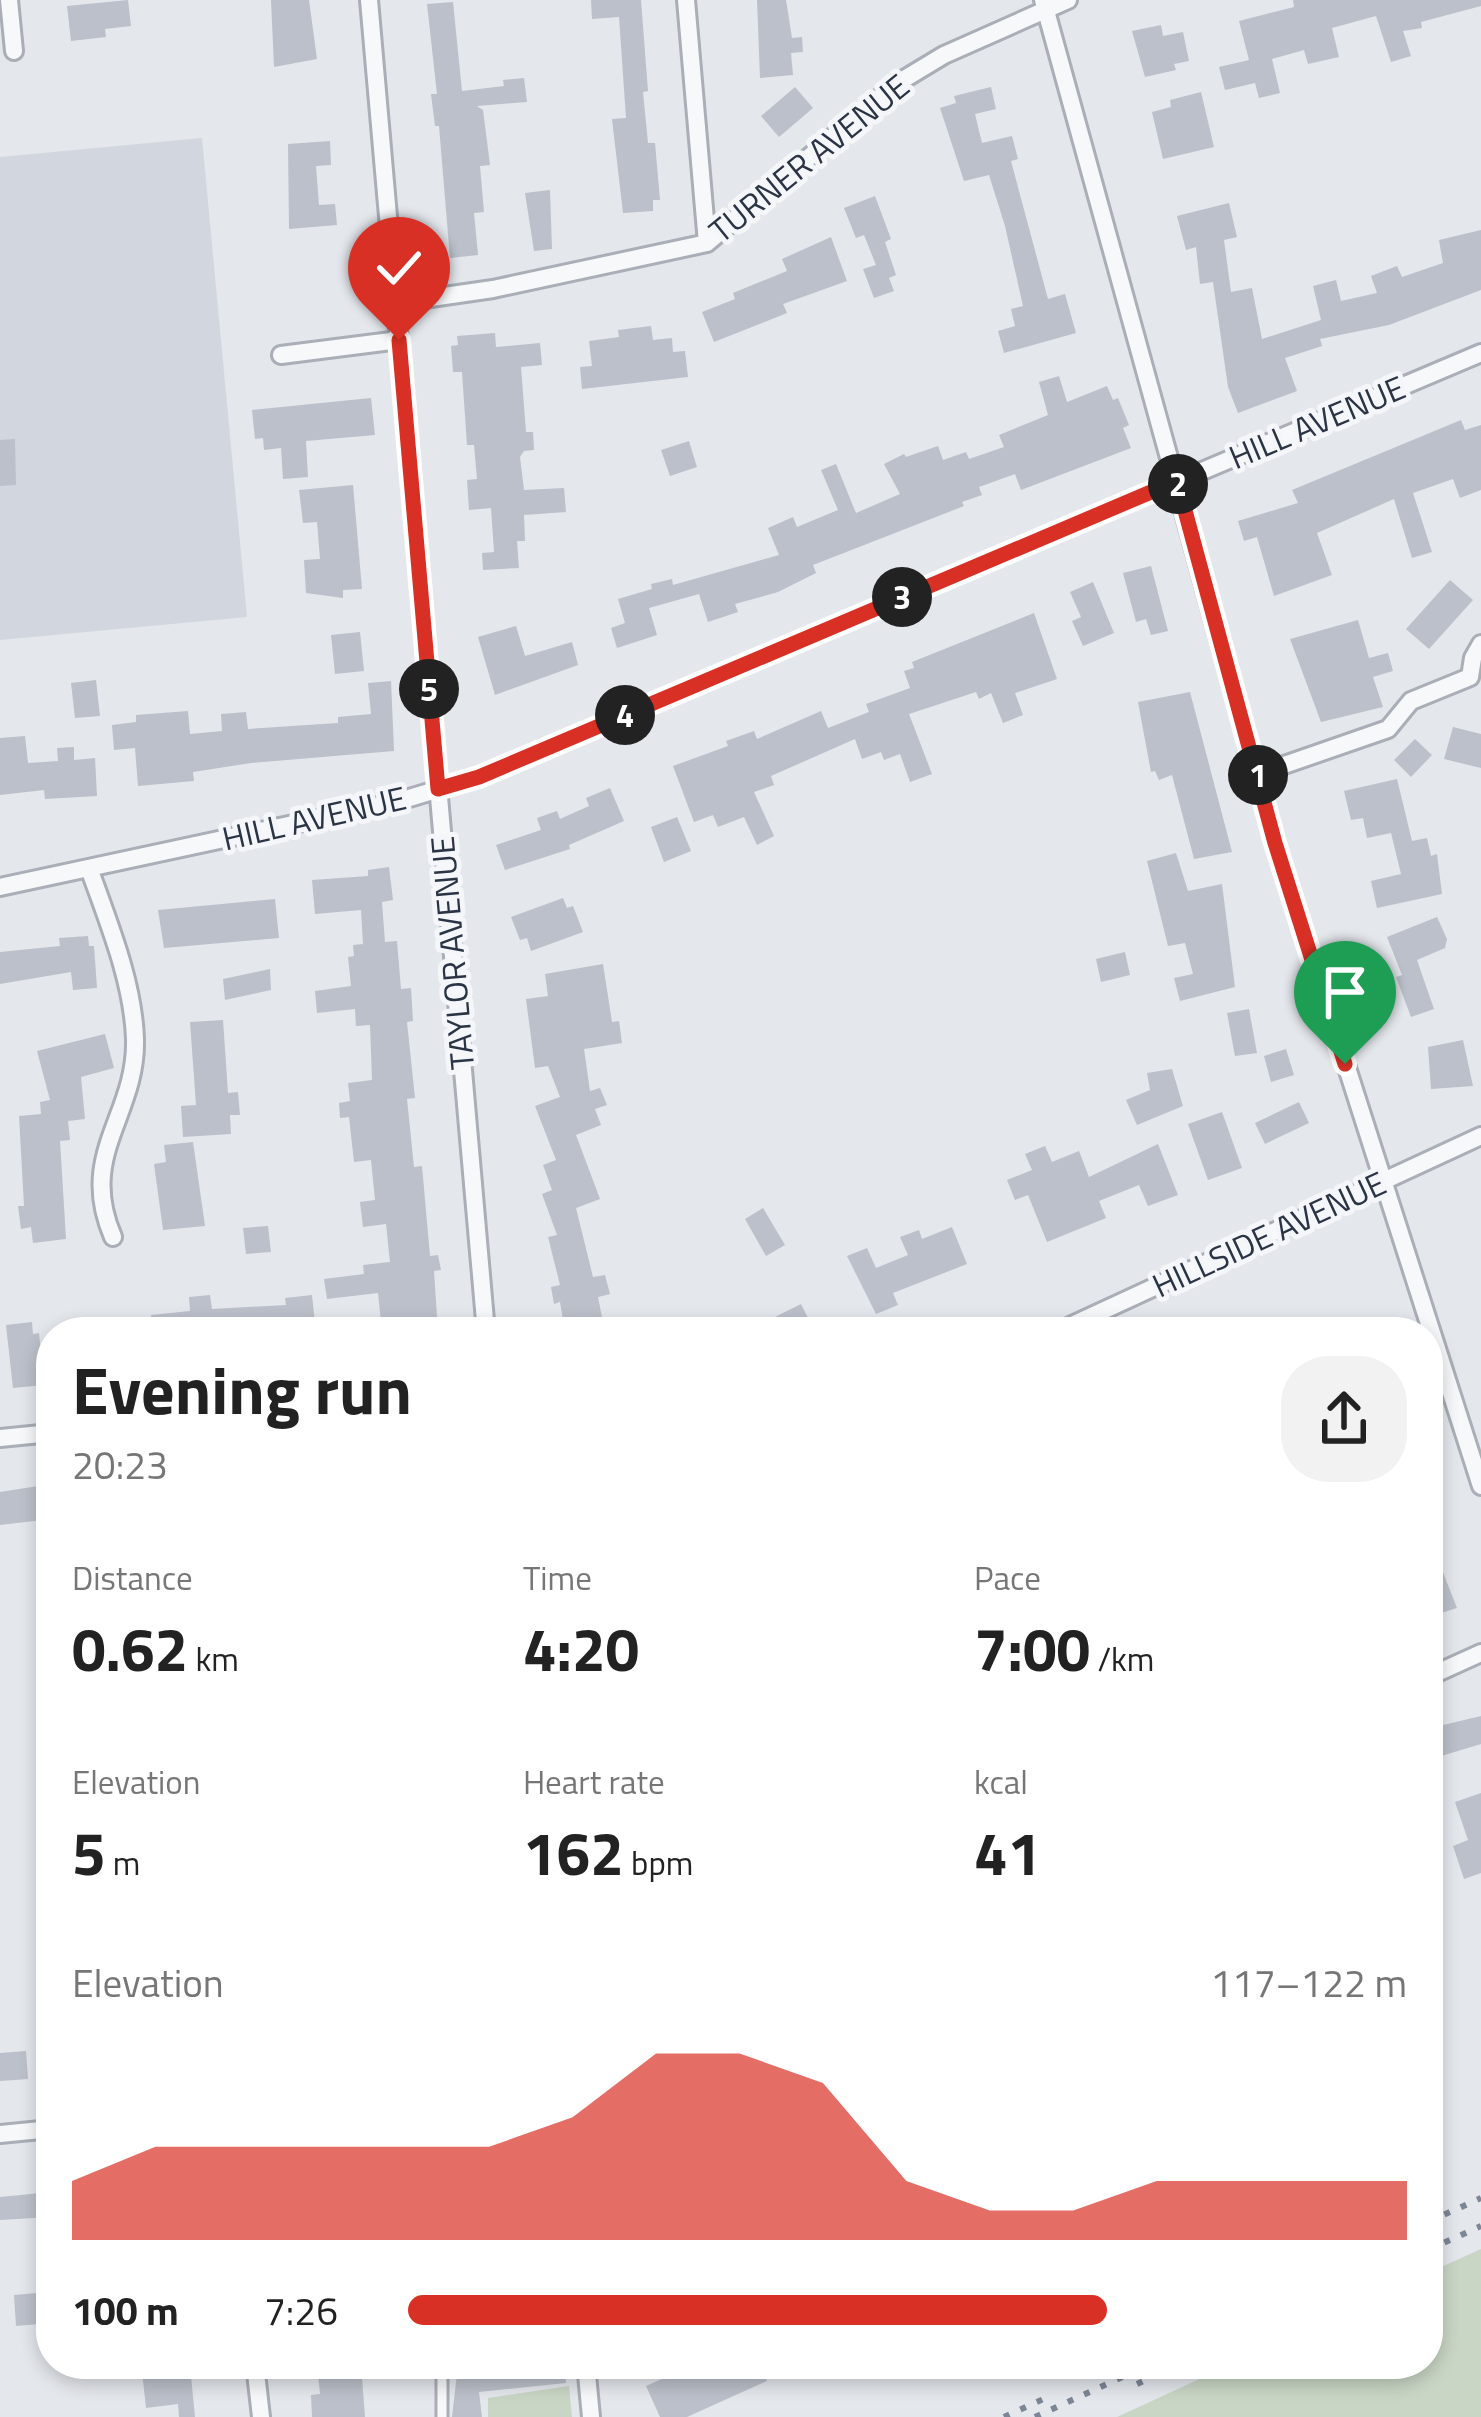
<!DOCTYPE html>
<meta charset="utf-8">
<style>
:root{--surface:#fff;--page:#f2f2f2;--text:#222;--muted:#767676;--accent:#d93025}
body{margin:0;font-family:"Titillium Web",sans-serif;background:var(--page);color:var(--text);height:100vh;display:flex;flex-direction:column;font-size:45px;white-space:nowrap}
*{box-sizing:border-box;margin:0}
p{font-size:39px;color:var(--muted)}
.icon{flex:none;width:66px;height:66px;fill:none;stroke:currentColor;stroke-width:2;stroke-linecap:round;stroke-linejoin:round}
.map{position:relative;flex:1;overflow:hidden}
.panel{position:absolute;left:36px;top:1317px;width:1407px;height:1062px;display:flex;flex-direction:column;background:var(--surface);border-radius:48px;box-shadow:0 6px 18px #0003}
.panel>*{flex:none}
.pin{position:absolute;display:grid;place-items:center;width:102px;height:102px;color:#fff;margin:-123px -51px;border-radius:50% 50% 50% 0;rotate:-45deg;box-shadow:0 0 12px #0007}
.pin .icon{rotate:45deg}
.km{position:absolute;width:60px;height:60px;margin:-30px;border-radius:50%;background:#222;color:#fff;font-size:33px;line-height:60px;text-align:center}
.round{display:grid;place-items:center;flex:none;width:126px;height:126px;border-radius:48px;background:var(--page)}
.summary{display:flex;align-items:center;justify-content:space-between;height:204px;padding:0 36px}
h1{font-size:66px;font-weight:700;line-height:90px}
.figures{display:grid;grid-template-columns:repeat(3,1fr);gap:18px;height:204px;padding:12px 36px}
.figures div{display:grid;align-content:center}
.figures b{font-size:60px;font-weight:700}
.figures small{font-size:33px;font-weight:400}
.figures p{font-size:33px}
.chart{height:336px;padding:24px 36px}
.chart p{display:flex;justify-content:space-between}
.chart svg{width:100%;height:216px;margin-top:12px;fill:var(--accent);opacity:.7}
ul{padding:0 36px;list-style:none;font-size:39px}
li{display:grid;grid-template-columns:192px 144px 1fr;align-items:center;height:90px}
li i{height:30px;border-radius:15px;background:var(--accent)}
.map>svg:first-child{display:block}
.built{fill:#d2d6de}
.green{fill:#c9d6c5}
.building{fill:#bbc0ca}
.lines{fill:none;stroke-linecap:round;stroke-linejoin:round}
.lane-casing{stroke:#a9aeb7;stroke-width:15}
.street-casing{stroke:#a9aeb7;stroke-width:22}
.lane{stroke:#f7f8fa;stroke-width:9}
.street{stroke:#f7f8fa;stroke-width:16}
.rail{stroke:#7d8696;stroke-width:6;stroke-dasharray:6 12;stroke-linecap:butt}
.route-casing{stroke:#fff;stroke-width:24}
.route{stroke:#d93025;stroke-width:15}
.labels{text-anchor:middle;stroke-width:10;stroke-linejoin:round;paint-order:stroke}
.street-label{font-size:33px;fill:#2b3445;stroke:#f4f6f9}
</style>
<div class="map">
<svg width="1481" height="2417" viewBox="0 0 1481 2417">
<rect width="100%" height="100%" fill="#e4e7ec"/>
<path class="built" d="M202,138l45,479 -247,23v-483z"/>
<path class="green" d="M1481,2249v168h-364l115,-53h196v-91z
M569,2386l3,31h-84v-19z"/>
<path class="building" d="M128,0l3,26 -26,3 1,8 -35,4 -4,-35z
M271,0h38l8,59 -43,8z
M591,0h50l7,91 -5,1 5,51h7l5,57h-7v11l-30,2 -11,-94 14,-1 -7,-101 -27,2z
M757,0h29l6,38 10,-1 1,15 -12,1 2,22 -33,3z
M1293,0h188v6l-60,16 1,6 -19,3 8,25 -20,6 -15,-46 -44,12 7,29 -31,7 -4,-14 -32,9 8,34 -21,5 -4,-15 -30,7 -6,-23 30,-7 -10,-39 55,-14z
M453,2l9,89 42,-5 -1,-6 21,-2 3,24 -50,4 6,4 7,55 -10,1 4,46 -10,1 4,42 -28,3 -11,-132h-4l-4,-32h6l-10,-90z
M1161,25l2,11 20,-4 6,29 -15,3 2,6 -31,7 -13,-46z
M795,87l18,21 -34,29 -18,-21z
M991,87l5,22 -21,5 7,29 30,-7 6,23 -7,2 37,138 17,-5 11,39 -72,20 -6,-22 17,-5 -4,-17 12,-3 -18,-80 -16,-51 -25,6 -24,-73 16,-5 -2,-7z
M1201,92l13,55 -51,12 -11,-47 19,-5 -1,-7z
M330,141l1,24 -15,1 3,39 16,-1 2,21 -48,4 -1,-85z
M550,190l2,59 -18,2 -9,-58z
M875,196l16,43 -6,3 11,33 -7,3 5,13 -20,7 -11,-29 13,-4 -12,-30 -8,3 -12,-30z
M1229,203l8,34 -13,3 7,52 21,-4 10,51 59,-19 -8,-34 23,-6 5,21 36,-8 -6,-17 26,-10 5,11 41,-14 -4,-23 42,-10v60l-92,35 -69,14 2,7 -37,12 12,33 -59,22 -10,-26 -15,-105 -13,2 -4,-37 -10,3 -9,-34z
M831,237l16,44 -64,23 4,9 -73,29 -12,-30 33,-13 -2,-6 54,-22 -5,-12z
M651,326l2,14 19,-2 1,14 12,-1 3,26 -106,12 -2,-22 12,-1 -3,-25 30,-4 -1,-7z
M495,333l1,14 44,-4 2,22 -21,2 5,65h7l1,18 -10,1 -4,6 4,33 40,-2 2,24 -42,3 1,26h-8l2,27 -36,2 -1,-17 12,-1 -3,-44 -22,2 -2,-30 10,-1 -3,-34h-7l-5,-73h-9l-2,-26 7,-1 -1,-9z
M1059,376l8,26 40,-16 6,14 5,-2 11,27 -6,3 8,20 -110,42 -6,-16 -36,13 3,8 -20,7 2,4 -151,59 3,8 -38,19 -43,12 3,8 -30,10 -9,-28 -50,14 8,27 -40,13 -6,-20 14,-5 -7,-24 34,-10 -1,-5 21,-5 1,6 106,-30 -11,-27 25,-11 4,10 41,-17 -17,-40 15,-6 20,49 44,-19 -16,-30 20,-10 2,3 32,-11 5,14 23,-8 3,7 35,-12 -5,-12 49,-20 -9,-33z
M371,398l4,37 -69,6 2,36 -25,2 -2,-31 -17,2 -1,-12 -8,1 -3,-29z
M1461,420l4,10 16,-5v65l-21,8 -7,-19 -40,14 19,59 -20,6 -18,-59 -77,34 15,42 -58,21 -17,-59 -13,4 -6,-20 60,-18 -6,-13z
M15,439l1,46 -16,1v-46z
M689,441l8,26 -27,9 -9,-26z
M353,485l9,104 -19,1v8l-37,-5 -2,-33 16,-1 -3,-37 -14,1 -4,-33z
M1151,566l17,65 -17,4 -5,-16 -10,3 -13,-49z
M1450,580l23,20 -44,49 -23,-20z
M1093,582l21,51 -31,13 -11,-25 9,-4 -11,-25z
M1034,613l23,66 -42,14 8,22 -20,8 -12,-30 -12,6 -3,-7 -67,22 23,60 -22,8 -10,-28 -16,6 -3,-8 -19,7 -7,-20 -84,37 3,9 -20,7 20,44 -17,9 -13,-28 -26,10 -5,-12 -19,7 -21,-56 55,-20 -2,-5 28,-10 3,8 64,-28 7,17 41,-16 -3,-8 44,-16 -6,-17 10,-3 -2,-6z
M1358,620l11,38 19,-5 5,18 -20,6 10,30 -62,15 -31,-83z
M516,626l9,30 47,-14 6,23 -83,30 -17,-58z
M360,632l4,39 -29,3 -4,-39z
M96,680l4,36 -25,2 -4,-35z
M391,681l3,70 -143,12 -58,9 1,9 -56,5 -3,-38 -21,2 -2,-25 24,-3v-7l52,-4 2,23 32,-3 -1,-17 25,-2 2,17 90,-6v-6l33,-3 -3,-31z
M1190,692l42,160 -38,7 -22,-84 -13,5 -4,-9 -4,1 -13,-70z
M1453,727l28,7v34l-37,-9z
M25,736l3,27 30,-2 -1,-13 17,-1v13l21,-2 2,38 -52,3 -1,-9 -44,5v-57z
M1415,739l17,16 -21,22 -17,-17z
M1397,779l15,62 15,-3 4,18 6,-2 5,40 -65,14 -6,-27 30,-7 -10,-41 -24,5 -4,-20 -12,2 -7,-29z
M610,788l14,33 -55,24 1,4 -65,21 -9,-25 45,-15 -4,-12 20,-7 3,8 29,-13 -3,-8z
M677,817l14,34 -27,11 -13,-35z
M1176,853l12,38 34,-7 13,103 -55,14 -6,-23 19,-4 -8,-31 -17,3 -21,-85z
M389,867l4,33 -11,2 3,40 12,-1 4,48 10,-1 2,33 -6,1 8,76 -8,1 7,68 8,-1 8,90 8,-1 3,15 -7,1 4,61h-56l-4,-39 -51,6 -3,-20 40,-5 -1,-9 27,-3 -4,-38 -23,3 -3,-25 15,-2 -4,-40 -17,2 -5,-45 -9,1 -1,-15 11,-2 -2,-18 24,-3 -2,-55 -14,1 -1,-17 -38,4 -2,-22 36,-5 -3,-29 6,-1 -1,-11 10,-1 -2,-34 -46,4 -3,-34 56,-4v-6z
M563,898l4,10 6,-2 10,26 -52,19 -4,-13 -7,2 -9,-23z
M275,899l4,39 -115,10 -6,-38z
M1437,917l10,22 -2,9 -28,12 17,49 -23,8 -15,-40 6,-2 -15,-38z
M88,936l1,10h5l3,42 -24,2 -2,-18 -71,12v-32l60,-6 -1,-8z
M1125,952l5,23 -29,7 -5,-23z
M603,964l9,58 7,-1 3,22 -38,6 6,42 10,-3 7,17 -12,4 6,16 -25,10 24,64 -24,9 17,69 12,-2 5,19 -12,3 7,35h-40l-5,-30 -6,2 -3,-17 9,-2 -12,-48 9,-2 -15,-41 10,-4 -9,-25 13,-5 -21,-54 25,-9 -12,-31 -13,2 -9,-69 22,-3 -3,-22z
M270,969l1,21 -46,10 -2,-21z
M1249,1009l8,44 -22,3 -8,-43z
M223,1020l5,73 10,-1 2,23h-10l1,19 -48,3 -2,-31 15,-1 -6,-83z
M105,1034l9,34 -33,9 4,42 -17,2 2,19 -10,1 6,98 -33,4 -2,-16 -10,2 -3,-23h6l-5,-90 22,-2 -1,-12 10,-2 -13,-49z
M1463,1040l10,46 -42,3 -3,-42z
M1286,1049l8,26 -23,7 -7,-26z
M1172,1069l11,37 -46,19 -11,-25 24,-10 -3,-17z
M1299,1102l10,21 -44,21 -10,-21z
M1222,1112l20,56 -34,12 -20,-56z
M193,1142l12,84 -42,4 -9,-66 12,-2 -2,-17z
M1158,1144l20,51 -30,11 -9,-21 -40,16 7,17 -59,24 -19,-47 -13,5 -8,-20 25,-10 -7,-16 20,-8 7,16 27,-11 10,26z
M763,1208l22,37 -19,11 -21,-37z
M268,1226l3,26 -25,2 -3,-26z
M952,1227l15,37 -74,29 5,12 -22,9 -29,-58 20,-8 9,20 32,-13 -8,-18 19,-7 3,9z
M210,1295l2,14 74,-4 -1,-7 27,-3 4,37h-163l-2,-17 39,-4 -1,-14z
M801,1304l14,28h-41l-5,-12z
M32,1322l1,12 6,-1 5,52 -31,3 -7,-63z
M51,1484v35l-51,6v-33z
M1428,1534l29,74 -29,9z
M1481,1716v28l-53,16v-21l13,-5 -2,-8z
M1481,1793v80l-17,6 -11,-33 15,-6 -13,-38z
M26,2051l2,28 -28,2v-28z
M51,2192v25l-51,3v-23z
M37,2293l2,31 -23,2 -2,-31z
M317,2364h44l4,53h-53l-1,-22 9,-1z
M564,2364l2,19 -87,9 3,25h-30l6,-52z
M696,2364h63l8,17 -80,36h-27l-14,-31z
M190,2366l5,51h-16l-1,-13 -32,4 -4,-37z"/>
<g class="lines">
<defs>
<path id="lane" d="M442,2417v-42l7,-11"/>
<path id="street" d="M9,0l5,51
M369,0l117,1332
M686,0l21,243
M1043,0l232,843 206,643
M396,303l97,-14 214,-46 189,-159 48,-29 124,-55
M281,355l118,-15
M1470,677l3,-19 8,-14
M1258,774l130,-45 23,-28 59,-24
M89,868c19,54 44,113 46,171 2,77 -58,115 -22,198
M0,887l396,-85 83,-25 1002,-424
M1057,1332l424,-196
M0,1438l51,-5
M1428,1677l53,-24
M0,2134l51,-5
M255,2364l6,53
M586,2364l5,53"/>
</defs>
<use href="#lane" class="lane-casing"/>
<use href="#street" class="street-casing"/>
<use href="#lane" class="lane"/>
<use href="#street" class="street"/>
<path class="rail" d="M1428,2222l53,-24
M1428,2250l53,-24
M1137,2384l43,-20
M1004,2417l44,-20
M1035,2417l116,-53"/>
</g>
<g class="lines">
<defs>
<path id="route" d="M399,340l39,449 41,-12 698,-296 98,362 70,221"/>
</defs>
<use href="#route" class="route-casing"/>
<use href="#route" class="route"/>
</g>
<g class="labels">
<g class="street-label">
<text transform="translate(809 158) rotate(-39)" y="12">TURNER AVENUE</text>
<text transform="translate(1317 422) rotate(-23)" y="12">HILL AVENUE</text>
<text transform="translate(314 818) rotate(-13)" y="12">HILL AVENUE</text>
<text transform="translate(452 953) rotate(-95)" y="12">TAYLOR AVENUE</text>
<text transform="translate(1269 1234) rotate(-25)" y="12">HILLSIDE AVENUE</text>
</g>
</g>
</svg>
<div class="pin" style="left:1345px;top:1064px;background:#1e9e55"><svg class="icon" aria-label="arrive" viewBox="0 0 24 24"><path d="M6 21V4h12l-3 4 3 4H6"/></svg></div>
<div class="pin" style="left:399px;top:340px;background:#d93025"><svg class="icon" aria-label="check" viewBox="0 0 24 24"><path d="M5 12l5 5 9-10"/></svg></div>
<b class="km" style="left:1258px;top:775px">1</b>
<b class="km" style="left:1178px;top:484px">2</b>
<b class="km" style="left:902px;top:597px">3</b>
<b class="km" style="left:625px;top:715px">4</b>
<b class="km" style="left:429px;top:689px">5</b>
<section class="panel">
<div class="summary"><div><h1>Evening run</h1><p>20:23</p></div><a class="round"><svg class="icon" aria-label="share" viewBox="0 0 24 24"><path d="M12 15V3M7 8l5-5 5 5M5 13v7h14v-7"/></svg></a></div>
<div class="figures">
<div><p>Distance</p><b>0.62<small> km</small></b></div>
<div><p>Time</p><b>4:20</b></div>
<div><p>Pace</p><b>7:00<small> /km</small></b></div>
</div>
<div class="figures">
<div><p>Elevation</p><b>5<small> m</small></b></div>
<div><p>Heart rate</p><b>162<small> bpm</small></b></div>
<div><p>kcal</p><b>41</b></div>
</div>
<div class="chart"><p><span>Elevation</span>117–122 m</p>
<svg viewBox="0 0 160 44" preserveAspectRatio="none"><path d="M0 44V32L10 25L20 25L30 25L40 25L50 25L60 19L70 6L80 6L90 12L100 32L110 38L120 38L130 32L140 32L150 32L160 32V44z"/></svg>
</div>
<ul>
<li><b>100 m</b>7:26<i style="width:70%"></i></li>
</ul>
</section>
</div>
